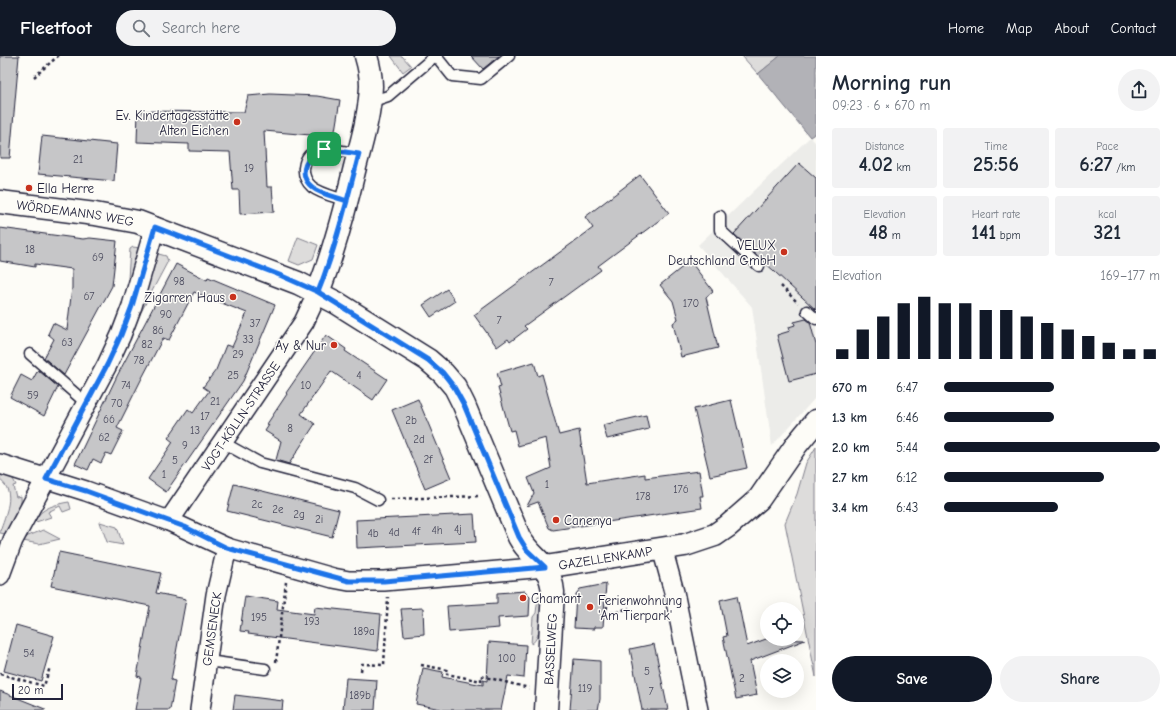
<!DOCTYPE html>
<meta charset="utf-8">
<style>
:root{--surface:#fff;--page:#f2f2f3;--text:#1f2937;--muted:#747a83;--accent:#111827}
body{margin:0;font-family:"Comic Neue",sans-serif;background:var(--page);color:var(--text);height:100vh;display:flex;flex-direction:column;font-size:15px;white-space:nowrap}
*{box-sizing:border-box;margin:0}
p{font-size:13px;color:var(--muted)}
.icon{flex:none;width:22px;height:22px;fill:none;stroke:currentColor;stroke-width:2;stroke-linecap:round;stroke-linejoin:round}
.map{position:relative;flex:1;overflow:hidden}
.side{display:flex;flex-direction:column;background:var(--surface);width:360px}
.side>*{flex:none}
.fabs{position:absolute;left:760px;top:546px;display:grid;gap:8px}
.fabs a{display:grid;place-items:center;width:44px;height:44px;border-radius:50%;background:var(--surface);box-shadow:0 4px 16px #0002;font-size:20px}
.scale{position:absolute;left:12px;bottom:10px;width:51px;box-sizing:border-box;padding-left:4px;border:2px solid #22223b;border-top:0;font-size:11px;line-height:14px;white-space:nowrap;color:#22223b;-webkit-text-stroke:3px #fdfcf7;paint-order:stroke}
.pin{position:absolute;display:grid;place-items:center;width:34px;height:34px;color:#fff;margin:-17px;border-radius:8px;box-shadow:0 2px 6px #0006}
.round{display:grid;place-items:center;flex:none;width:42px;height:42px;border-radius:21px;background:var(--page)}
.summary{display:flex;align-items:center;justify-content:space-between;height:68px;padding:0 16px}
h1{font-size:22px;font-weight:800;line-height:30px}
.stats{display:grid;grid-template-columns:repeat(3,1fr);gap:6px;height:68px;padding:4px 16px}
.stats div{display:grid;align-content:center;border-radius:4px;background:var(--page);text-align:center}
.stats b{font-size:20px;font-weight:800}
.stats small{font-size:11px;font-weight:400}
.stats p{font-size:11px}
.chart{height:112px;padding:8px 16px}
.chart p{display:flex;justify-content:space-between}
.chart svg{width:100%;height:72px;margin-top:4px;stroke:var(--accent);stroke-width:6}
.button{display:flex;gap:8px;margin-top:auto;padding:8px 16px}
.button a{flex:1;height:46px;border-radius:24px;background:var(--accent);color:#fff;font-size:16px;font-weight:800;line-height:46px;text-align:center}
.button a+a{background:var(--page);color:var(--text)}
ul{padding:0 16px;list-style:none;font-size:13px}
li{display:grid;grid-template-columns:64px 48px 1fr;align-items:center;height:30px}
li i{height:10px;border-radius:5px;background:var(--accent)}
header{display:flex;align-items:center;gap:24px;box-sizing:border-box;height:56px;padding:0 20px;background:var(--accent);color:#fff}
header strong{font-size:19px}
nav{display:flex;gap:22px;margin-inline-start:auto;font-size:14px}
.search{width:280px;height:36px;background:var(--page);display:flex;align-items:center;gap:10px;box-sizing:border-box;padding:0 14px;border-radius:22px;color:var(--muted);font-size:15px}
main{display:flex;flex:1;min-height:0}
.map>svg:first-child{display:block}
.built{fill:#ecece9}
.green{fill:#dddcdb;stroke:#807f8b}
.water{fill:#b2b2b7;stroke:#787885}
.building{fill:#c6c6c8;stroke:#22223b}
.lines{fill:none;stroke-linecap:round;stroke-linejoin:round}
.lane-casing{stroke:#22223b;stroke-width:13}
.street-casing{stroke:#22223b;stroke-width:22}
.secondary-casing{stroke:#22223b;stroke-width:25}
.path{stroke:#22223b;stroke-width:2.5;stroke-dasharray:3 3;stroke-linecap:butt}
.lane{stroke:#fdfcf7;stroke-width:10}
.street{stroke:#fdfcf7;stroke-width:19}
.secondary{stroke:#fdfcf7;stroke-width:22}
.route-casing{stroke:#fff;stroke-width:8}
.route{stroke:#1a73e8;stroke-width:5}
.poi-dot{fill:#c8321e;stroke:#fdfcf7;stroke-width:1.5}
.labels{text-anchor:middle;stroke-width:3;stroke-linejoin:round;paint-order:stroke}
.number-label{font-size:11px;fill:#4b4b5e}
.poi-label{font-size:13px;fill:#22223b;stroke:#fdfcf7;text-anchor:end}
.street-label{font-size:13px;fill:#22223b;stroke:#fdfcf7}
</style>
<header>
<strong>Fleetfoot</strong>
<div class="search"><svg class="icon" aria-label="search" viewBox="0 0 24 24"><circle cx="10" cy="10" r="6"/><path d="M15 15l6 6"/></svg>Search here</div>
<nav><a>Home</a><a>Map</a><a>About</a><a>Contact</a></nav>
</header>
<main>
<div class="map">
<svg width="816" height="654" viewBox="0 0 816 654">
<rect width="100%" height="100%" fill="#fdfcf7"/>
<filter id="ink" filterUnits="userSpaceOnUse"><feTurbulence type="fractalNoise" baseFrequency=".025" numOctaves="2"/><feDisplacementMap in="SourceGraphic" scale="8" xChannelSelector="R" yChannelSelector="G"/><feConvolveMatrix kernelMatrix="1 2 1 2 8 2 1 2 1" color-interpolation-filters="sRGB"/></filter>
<g filter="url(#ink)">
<path class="built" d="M810,81l6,6v254l-44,49 -20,-139 -54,-62z"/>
<path class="green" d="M391,0h11l9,10 -8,6z
M742,0h38l-22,18z
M298,181l20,8 -5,14 -14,6 -10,-4z
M133,191l7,1 -9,32 -3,-1 2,-30z
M155,197l11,3 2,5 -27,51 -3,-2z
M816,391v230l-31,-154 12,-29 9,-31z
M0,414l13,9 3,6 -3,1 3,11 5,-1c2,13 -10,27 -15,38l-6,-1v-2c5,-16 17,-39 0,-51z
M69,446l2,7 -8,3 -3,-6 -12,6 3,5 -15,5 -1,-2c6,-12 21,-16 34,-18z
M100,466l17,5 6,18 -16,-3z
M43,474l17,9 -21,5 -16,-3 5,-5z
M538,541h2c0,13 3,40 -9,47l2,-27 3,-4z"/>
<path class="water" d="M780,0h36v77l-6,4 -52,-63z"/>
<path class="building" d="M0,0h19l-9,102h-10z
M471,0h28l-16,13z
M270,38l47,2 23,4 -6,37 -70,-6 3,56h5l2,25 -34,2 -1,-24h-6l-3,-38 -41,-1v-7l-52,-2 1,-31 106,1 4,-16z
M42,80l75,8 -3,37 -76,-7z
M799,107l17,15v132l-82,-76z
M640,119l29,38 -71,53 3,4 -77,56 3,3 -17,13 -2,-3 -11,8 -23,-32 119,-87 -8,-11z
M0,172l83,11 7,-1 27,3 -5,45 -48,89 -20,-17 10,-19 -6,-5 5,-11 14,7 5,-42v-19l-37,-5v3l-35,-6z
M690,205l23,30 -7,6 12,51 -37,9 -8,-34 5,-4 -5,-18 -13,-16z
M176,208l31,16 1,-3 67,28 -32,76 -77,111 -18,-13 25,-37 -5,-4 20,-29 5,4 16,-22 -6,-4 13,-17 10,-25 6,2 15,-34 -53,-21 -25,48 -6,-2 -21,40 -25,50 6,3 -12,24 -5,-2 -5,10 -8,-4 -5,11 -13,-6 42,-88z
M447,233l8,12 -24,16 -8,-12z
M806,263l4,3 6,23v29l-27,7 -12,-46 13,-4 -1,-4 6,-2 -1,-3z
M326,279l20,14 -1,2 42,28 -14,21 -42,-29 -30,43 14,10 -26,40 -13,-4 5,-19 -16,-10 4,-6 -2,-1 20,-30 -1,-1z
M534,306l4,14 4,-2 17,61 20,-5 8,53 58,-9v4l54,-7 4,25h-3l2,12 -149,22 -4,-2 -11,-26 -11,4 7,-13 -6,-15 23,-10 -5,-30 -28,8 -4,-16 -4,1 -12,-43 3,-1 -4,-14z
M38,314l20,17 -14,29 -34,-19 11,-22 11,6z
M418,343l33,79 -26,11 -33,-79z
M731,344l16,68 -37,8 -16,-67z
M646,359l3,14 -42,10 -4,-14z
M234,428l105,26 -7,27 -105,-26z
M474,458l2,28 -119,6 -1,-28z
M59,496l102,21 -5,20 30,6 -15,81 4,1 -5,29h-35l6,-33 -4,-1 13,-70 -99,-20z
M606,528l-3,43h-9v2l-20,-1 2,-34 4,-5z
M525,535l5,5 -1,20 -31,2 1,10 -50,4 -2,-26 50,-3v-10z
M245,540l33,5 -1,8 37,5 1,-7 66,7 -3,37 -130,-17 1,-2 -9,-1z
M737,540l10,50 19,-7 39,1 -55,21 7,34 -21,4 -13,-62 4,-1 -7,-36z
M423,552l1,26 -20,2 -3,-27z
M16,569l38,11 -13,45 -37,-10z
M489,586l37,3 -2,33 -16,-2 -7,34h-60v-1l-25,-5 7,-36 20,4 -1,5 41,8v-5l4,1z
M654,588l4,18 10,48h-26l-12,-61z
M574,603l26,2v38l-2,11h-28z
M346,622l31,2 -2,30h-32z
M0,635l45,18v1h-45z
M235,639l48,6 -1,9h-49z"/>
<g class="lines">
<defs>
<path id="lane" d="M436,0l16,20 29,3 28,-23
M370,44l9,-1 9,-3 47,-40
M347,145c-11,-4 -26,-7 -35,-14 -5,-4 -9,-12 -8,-19 3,-28 37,-17 55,-14
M720,160v14l39,36
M807,255l9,8
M30,298l56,49
M222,386l38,21 95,25 23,12
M208,605l57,8"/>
<g id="street">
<path d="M0,408l86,27 83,30 58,27 106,30 16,3h35l161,-14"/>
<path id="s1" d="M169,465l135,-199 14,-30"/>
<path d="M662,492l12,44 24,118"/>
<path d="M0,519l13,-35 94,-175 14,-30 11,-29 23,-79"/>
<path id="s2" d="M200,654l16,-115 11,-47"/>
</g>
<g id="secondary">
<path id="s3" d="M0,146l95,12 43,8 160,61 39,20 91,57 15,13 12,14 9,18 55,132c13,24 31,24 34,55l-7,118"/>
<path d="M318,236c16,-40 27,-83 37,-125 7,-26 15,-54 16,-81 0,-10 -2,-20 -5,-30"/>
<path id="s4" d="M545,511l140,-22 30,-10 13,-9 31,-27 38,-55 19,-23"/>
</g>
</defs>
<use href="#lane" class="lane-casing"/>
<use href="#street" class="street-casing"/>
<use href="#secondary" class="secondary-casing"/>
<path class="path" d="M34,21l24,-21
M781,230l17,17
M391,443l90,-3
M607,550l-1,7h8l15,-5
M276,606l10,-80
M421,609l27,5 -1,4 34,7v-5l48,12
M361,615l1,-7 22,1 4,-68
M0,618l44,12 6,-19"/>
<use href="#lane" class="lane"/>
<use href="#street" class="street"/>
<use href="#secondary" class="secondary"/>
</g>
</g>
<g class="lines" filter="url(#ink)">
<defs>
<path id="route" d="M324,93l35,5c-12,46 -23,94 -41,138l-36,-16 -127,-49 -23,79 -11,29 -14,30 -61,114 40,12 99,36 42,21 122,33h35l161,-14 -18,-17 -8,-13 -55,-132 -10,-18 -11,-14 -15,-13 -110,-68c12,-30 20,-60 29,-91 -11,-4 -27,-7 -35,-14 -16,-13 -5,-34 12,-38"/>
</defs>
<use href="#route" class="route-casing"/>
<use href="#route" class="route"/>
</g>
<g class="poi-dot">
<circle cx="237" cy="66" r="4"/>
<circle cx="29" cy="132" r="4"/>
<circle cx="784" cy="196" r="4"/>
<circle cx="233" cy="241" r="4"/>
<circle cx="334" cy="289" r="4"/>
<circle cx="556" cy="464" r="4"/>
<circle cx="523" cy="542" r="4"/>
<circle cx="590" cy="551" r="4"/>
</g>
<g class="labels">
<g class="number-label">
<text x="78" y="107">21</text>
<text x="249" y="116">19</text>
<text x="30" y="197">18</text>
<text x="98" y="205">69</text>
<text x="179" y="229">98</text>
<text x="551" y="230">7</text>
<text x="89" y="244">67</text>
<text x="691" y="251">170</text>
<text x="166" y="262">90</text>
<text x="499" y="268">7</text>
<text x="255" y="271">37</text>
<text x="158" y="278">86</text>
<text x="248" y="287">33</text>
<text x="67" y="290">63</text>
<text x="147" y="292">82</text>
<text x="238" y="302">29</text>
<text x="139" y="308">78</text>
<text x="233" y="323">25</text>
<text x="359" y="323">4</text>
<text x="126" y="333">74</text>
<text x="306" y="333">10</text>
<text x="33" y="343">59</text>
<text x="215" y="349">21</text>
<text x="117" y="351">70</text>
<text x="205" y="364">17</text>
<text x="109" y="367">66</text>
<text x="411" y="368">2b</text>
<text x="290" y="376">8</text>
<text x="195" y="378">13</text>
<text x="104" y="385">62</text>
<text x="419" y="387">2d</text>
<text x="185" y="393">9</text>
<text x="428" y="407">2f</text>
<text x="175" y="408">5</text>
<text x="164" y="422">1</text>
<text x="547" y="432">1</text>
<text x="681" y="437">176</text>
<text x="643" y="444">178</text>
<text x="257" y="452">2c</text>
<text x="278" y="457">2e</text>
<text x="299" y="462">2g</text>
<text x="319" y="467">2i</text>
<text x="458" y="477">4j</text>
<text x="437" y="478">4h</text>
<text x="416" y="479">4f</text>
<text x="394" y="480">4d</text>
<text x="373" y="481">4b</text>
<text x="259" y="565">195</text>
<text x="312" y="569">193</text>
<text x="364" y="579">189a</text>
<text x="29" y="601">54</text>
<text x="507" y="606">100</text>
<text x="647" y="619">5</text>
<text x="742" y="626">2</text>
<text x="585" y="636">119</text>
<text x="651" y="639">7</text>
<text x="360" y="643">189b</text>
</g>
<g class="poi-label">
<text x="229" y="64">Ev. Kindertagesstätte<tspan x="229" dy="15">Alten Eichen</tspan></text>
<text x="37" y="137" text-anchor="start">Ella Herre</text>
<text x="776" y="194">VELUX<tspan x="776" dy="15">Deutschland GmbH</tspan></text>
<text x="225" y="246">Zigarren Haus</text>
<text x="326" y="294">Ay &amp; Nur</text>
<text x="564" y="469" text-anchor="start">Canenya</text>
<text x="531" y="547" text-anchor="start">Chamant</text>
<text x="598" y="549" text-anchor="start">Ferienwohnung<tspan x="598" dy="15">'Am Tierpark'</tspan></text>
</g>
<g class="street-label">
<text dy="5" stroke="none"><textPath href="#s3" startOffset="76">WÖRDEMANNS WEG</textPath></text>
<text dy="5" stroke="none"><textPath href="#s1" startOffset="127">VOGT-KÖLLN-STRASSE</textPath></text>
<text dy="5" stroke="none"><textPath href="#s4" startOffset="61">GAZELLENKAMP</textPath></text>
<text dy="5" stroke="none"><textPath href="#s2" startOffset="82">GEMSENECK</textPath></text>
<text transform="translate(550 593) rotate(-87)" y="5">BASSELWEG</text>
</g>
</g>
</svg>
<div class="fabs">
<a><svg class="icon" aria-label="locate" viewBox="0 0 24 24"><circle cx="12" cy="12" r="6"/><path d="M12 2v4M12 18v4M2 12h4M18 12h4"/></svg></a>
<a><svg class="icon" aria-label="layers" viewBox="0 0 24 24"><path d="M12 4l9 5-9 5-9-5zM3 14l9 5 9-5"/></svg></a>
</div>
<div class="scale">20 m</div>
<div class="pin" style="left:324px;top:93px;background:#1e9e55"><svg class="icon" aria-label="arrive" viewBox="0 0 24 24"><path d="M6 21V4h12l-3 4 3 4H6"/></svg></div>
</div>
<section class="side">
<div class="summary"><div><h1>Morning run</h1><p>09:23 · 6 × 670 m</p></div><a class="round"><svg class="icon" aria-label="share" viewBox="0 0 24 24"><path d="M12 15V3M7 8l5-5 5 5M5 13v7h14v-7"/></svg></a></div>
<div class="stats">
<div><p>Distance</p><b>4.02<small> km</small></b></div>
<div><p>Time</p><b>25:56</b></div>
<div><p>Pace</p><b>6:27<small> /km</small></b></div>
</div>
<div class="stats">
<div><p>Elevation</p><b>48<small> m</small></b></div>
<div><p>Heart rate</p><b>141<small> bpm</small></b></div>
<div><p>kcal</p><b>321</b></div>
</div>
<div class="chart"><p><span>Elevation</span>169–177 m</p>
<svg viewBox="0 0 160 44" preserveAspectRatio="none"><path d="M5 44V38M15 44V26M25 44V18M35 44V10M45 44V6M55 44V10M65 44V10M75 44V14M85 44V14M95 44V18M105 44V22M115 44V26M125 44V30M135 44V34M145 44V38M155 44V38"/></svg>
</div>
<ul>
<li><b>670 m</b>6:47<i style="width:51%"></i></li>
<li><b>1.3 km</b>6:46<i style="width:51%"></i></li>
<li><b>2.0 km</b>5:44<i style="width:100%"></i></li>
<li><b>2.7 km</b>6:12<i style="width:74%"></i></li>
<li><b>3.4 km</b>6:43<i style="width:53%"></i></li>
</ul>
<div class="button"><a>Save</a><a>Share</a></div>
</section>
</main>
